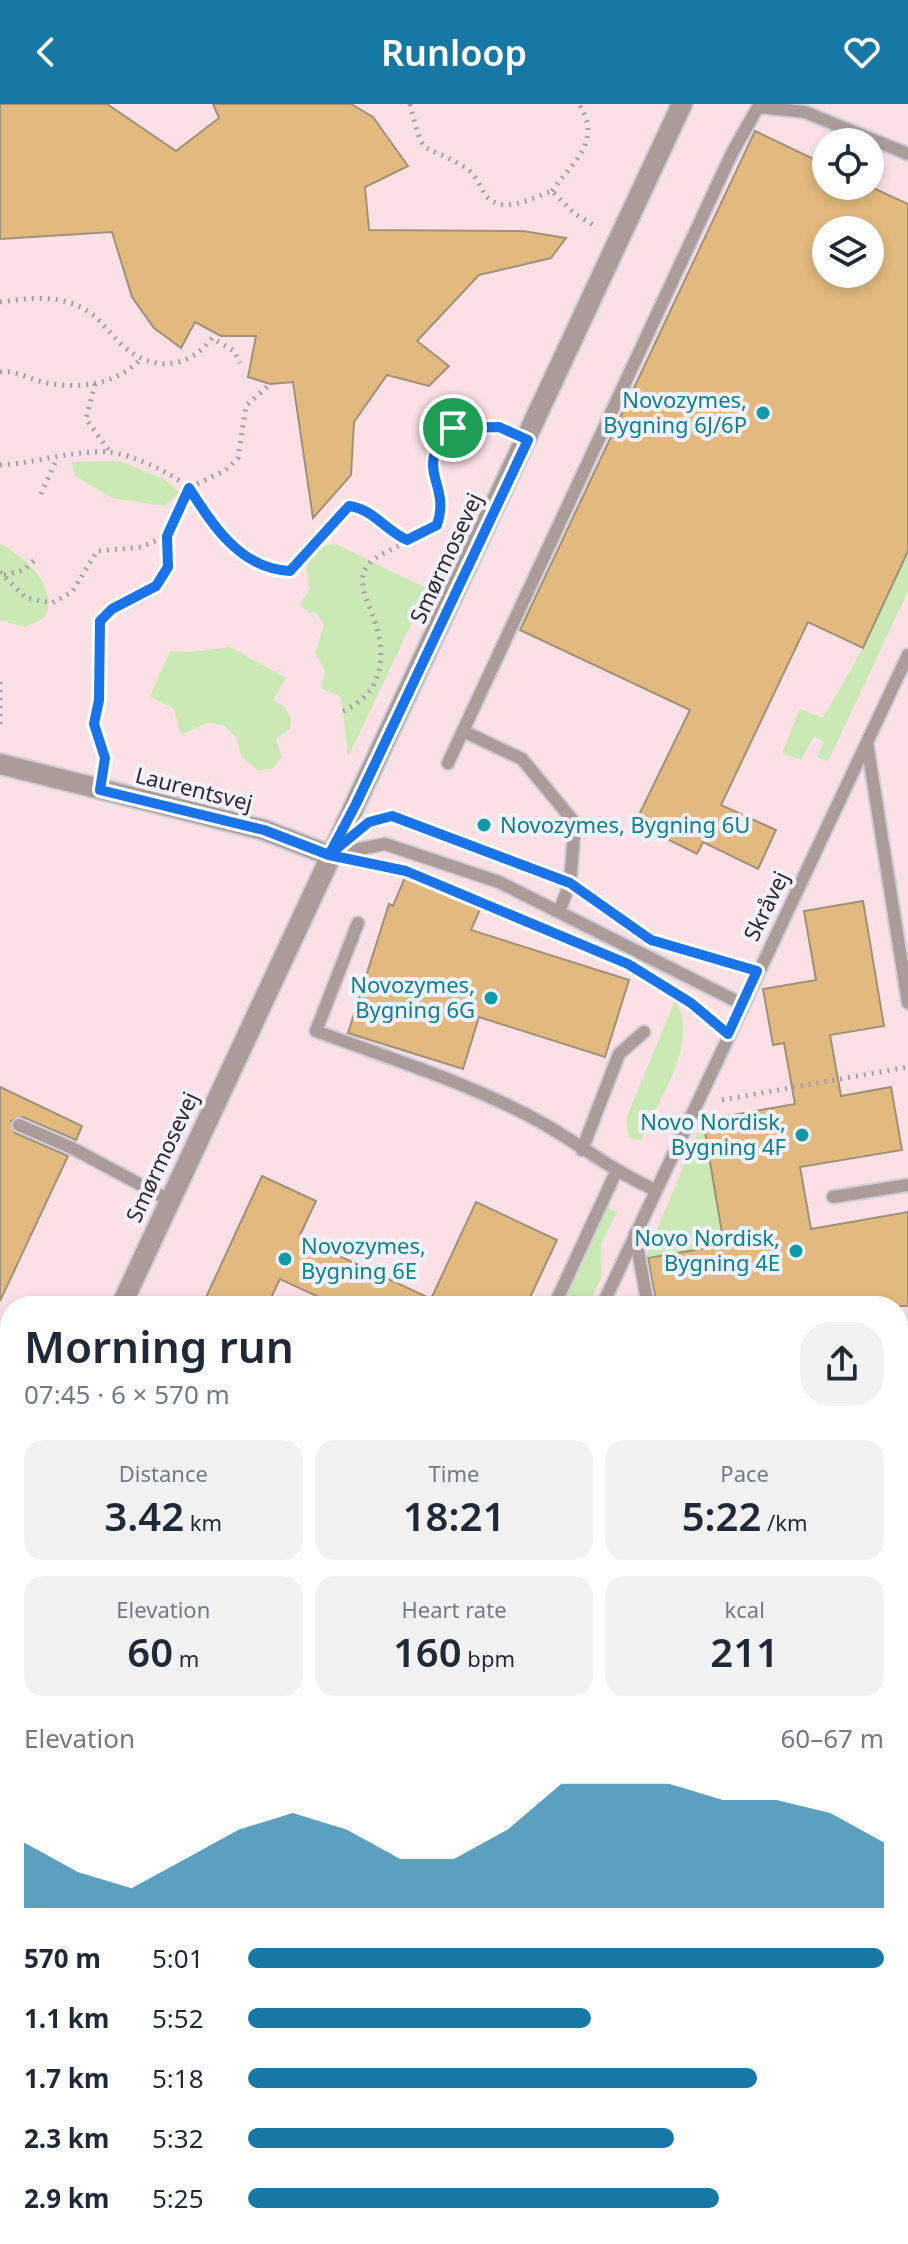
<!DOCTYPE html>
<meta charset="utf-8">
<style>
:root{--surface:#fff;--page:#f2f2f3;--text:#1f2937;--muted:#747a83;--accent:#1878a5}
body{margin:0;font-family:"Noto Sans",sans-serif;background:var(--page);color:var(--text);height:100vh;display:flex;flex-direction:column;font-size:30px;white-space:nowrap}
*{box-sizing:border-box;margin:0}
p{font-size:26px;color:var(--muted)}
.icon{flex:none;width:44px;height:44px;fill:none;stroke:currentColor;stroke-width:2;stroke-linecap:round;stroke-linejoin:round}
.map{position:relative;flex:1;overflow:hidden}
.side{position:absolute;left:0px;top:1192px;width:908px;height:948px;display:flex;flex-direction:column;background:var(--surface);border-radius:32px 32px 0 0;box-shadow:0 4px 12px #0003}
.side>*{flex:none}
.controls{position:absolute;left:812px;top:24px;display:grid;gap:16px}
.controls a{display:grid;place-items:center;width:72px;height:72px;border-radius:50%;background:var(--surface);box-shadow:0 4px 12px #0003;font-size:40px}
.pin{position:absolute;display:grid;place-items:center;width:68px;height:68px;color:#fff;margin:-34px;border:4px solid #fff;border-radius:50%;box-shadow:0 2px 8px #0007}
.round{display:grid;place-items:center;flex:none;width:84px;height:84px;border-radius:32px;background:var(--page)}
.overview{display:flex;align-items:center;justify-content:space-between;height:136px;padding:0 24px}
h1{font-size:44px;font-weight:600;line-height:60px}
.stats{display:grid;grid-template-columns:repeat(3,1fr);gap:12px;height:136px;padding:8px 24px}
.stats div{display:grid;align-content:center;border-radius:20px;background:var(--page);text-align:center}
.stats b{font-size:40px;font-weight:600}
.stats small{font-size:22px;font-weight:400}
.stats p{font-size:22px}
.chart{height:224px;padding:16px 24px}
.chart p{display:flex;justify-content:space-between}
.chart svg{width:100%;height:144px;margin-top:8px;fill:var(--accent);opacity:.7}
ul{padding:0 24px;list-style:none;font-size:26px}
li{display:grid;grid-template-columns:128px 96px 1fr;align-items:center;height:60px}
li i{height:20px;border-radius:10px;background:var(--accent)}
header{display:flex;justify-content:space-between;align-items:center;height:104px;padding:0 24px;background:var(--accent);color:#fff;font-size:36px;font-weight:600}
.map>svg:first-child{display:block}
.industrial{fill:#fbe1e6;fill-rule:evenodd}
.green{fill:#cae9b4}
.building{fill:#e2ba7f;stroke:#a29179;stroke-width:2;fill-rule:evenodd}
.lines{fill:none;stroke-linecap:round;stroke-linejoin:round}
.lane-casing{stroke:#cfcdd8;stroke-width:16}
.street-casing{stroke:#cfcdd8;stroke-width:24}
.path{stroke:#a3a0ab;stroke-width:5;stroke-dasharray:2 6;stroke-linecap:butt}
.lane{stroke:#ab9c9a;stroke-width:12}
.street{stroke:#ab9c9a;stroke-width:20}
.route-casing{stroke:#fff;stroke-width:16}
.route{stroke:#1a73e8;stroke-width:10}
.culture-dot{fill:#0f9aa8;stroke:#f3f1fc;stroke-width:3}
.labels{text-anchor:middle;stroke-width:8;stroke-linejoin:round;paint-order:stroke}
.culture-label{font-size:22px;fill:#0d838f;stroke:#f3f1fc;text-anchor:end}
.street-label{font-size:22px;fill:#2c2934;stroke:#f3f1fc}
</style>
<header><svg class="icon" aria-label="back" viewBox="0 0 24 24"><path d="M15 5l-7 7 7 7"/></svg>Runloop<svg class="icon" aria-label="heart" viewBox="0 0 24 24"><path d="M12 20l-8-8c-3-5 5-10 8-4 3-6 11-1 8 4z"/></svg></header>
<div class="map">
<svg width="908" height="2140" viewBox="0 0 908 2140">
<rect width="100%" height="100%" fill="#f3f1fc"/>
<path class="industrial" d="M0,0h908v2140h-908zM826,38h44v44h-44zM826,126h44v44h-44zM10,1202h888v928h-888z"/>
<path class="green" d="M120,357l46,19 14,13 -16,13 -52,-8 -37,-22 -3,-14z
M334,439l94,46 -80,168 -7,-60 -20,-9 4,-17 -10,-18 9,-28 -8,-12h-7l-9,-9 10,-15 -4,-20 3,-17z
M0,440c24,12 62,45 44,74l-19,9 -25,-7z
M908,447v40l-80,171 -11,-5 7,-15 -10,-6 -13,24 -19,-7 18,-44 23,9 40,-70z
M230,543l56,31 -13,22 11,6 7,12 -1,10 -14,12 6,17 -9,11 -14,3 -17,-14 -6,-20 -12,-11 -15,-4 -28,13 -7,-26 -24,-13 20,-45 21,1z
M675,896c26,41 -17,101 -34,140l-12,-2 -3,-19z
M703,1016l21,125 -78,13 6,-17z
M605,1102l12,6 -16,33 1,31 -14,30h-30z
M10,1900v59h-1l-9,-16v-33l4,2z
M403,2130h175l2,10h-235z"/>
<path class="building" d="M0,0h107l69,47 43,-33 -6,-14h138l22,13 35,49 -43,21 4,43 154,1 43,7 -15,20 -72,17 -62,66 32,25 -20,20 -42,-11 -33,47 -3,53 -38,43 -20,-136 -23,2 -22,-7 8,-41h-35l-26,-14 -14,26 -27,-20 -22,-31 -20,-65 -112,7z
M755,27l71,34v21h43l39,18v347l-45,97 -55,-26 -87,183 55,25 -18,39 -55,-27 -6,12 -62,-31 55,-113 -170,-80zM826,126h44v44h-44z
M406,771l75,32 -10,23 158,50 -24,77 -126,-40 -16,52 -115,-36 41,-129 4,2z
M863,797l21,125 -54,9 11,61 50,-9 11,63 -102,17 11,62 97,-17v94h-251l-9,-48 76,-13 -21,-125 92,-16 -11,-61 -11,2 -10,-56 53,-9 -12,-69z
M0,983l82,39 -6,14 -53,-23 -12,4 4,12 53,23 -68,145z
M262,1072l54,25 -17,36 132,62 45,-97 81,38 -31,66h-188l-58,-27 -13,27h-65z"/>
<g class="lines">
<defs>
<path id="lane" d="M463,627l59,28 53,64 -5,60 -11,29
M867,639l41,260
M448,659l284,-610 26,-46 47,5 103,42
M340,741l29,-23 23,-6 178,67 81,57 106,31
M333,750l52,-10 114,38 243,122
M358,819l-42,108c75,28 157,53 228,93 40,23 67,46 111,66
M19,1021l53,23 97,52
M582,1046l37,-96 25,-22
M833,1093l75,-12
M635,1130l13,72
M554,1202l62,-134
M602,1202l306,-651
M0,1407l10,3
M898,1862l10,-2
M0,1994l10,-1
M898,2026l10,-2
M224,2130l32,5 27,-5
M179,2140l45,-8"/>
<path id="street" d="M0,660l264,66 65,25
M121,1202l561,-1202
M0,1456l10,-21"/>
</defs>
<use href="#lane" class="lane-casing"/>
<use href="#street" class="street-casing"/>
<path class="path" d="M410,0c15,60 10,35 56,64 8,5 13,16 18,25 16,24 48,5 68,-2l23,23 22,13
M552,87c21,-29 51,-50 27,-87
M0,198c28,-4 60,-8 86,8 15,9 23,23 36,35 29,27 66,25 90,-7l22,13 6,12
M0,268c14,-2 28,6 42,10 35,8 73,3 98,-22
M95,280l-9,35 24,33
M0,361c36,-2 73,-15 109,-13 20,1 71,24 82,39 28,36 48,78 99,80l59,-65c24,3 36,24 58,34 17,-5 32,-11 35,-30 3,-13 -7,-23 -9,-35 -7,-42 37,-59 72,-45
M41,390l16,-36
M0,468l26,26 26,5 20,-11 25,-41 44,-4 26,-11
M4,471l20,-5 12,-11
M0,578v48
M343,607c39,-17 45,-54 31,-92 -5,-15 -15,-31 -10,-47 6,-17 30,-21 43,-32
M104,661l-10,-41 5,-24 1,-79 12,-12 44,-23 12,-19 -1,-31 5,-16 17,-32 37,-18 12,-12 8,-52 24,-22
M471,793l35,15
M693,901l20,16
M722,996l186,-33"/>
<use href="#lane" class="lane"/>
<use href="#street" class="street"/>
</g>
<g class="lines">
<defs>
<path id="route" d="M453,324c-43,41 -1,54 -16,97l-30,15c-22,-10 -34,-31 -58,-34l-59,65c-49,-2 -77,-45 -101,-83l-22,48 1,31 -12,19 -44,23 -12,12 -1,79 -5,24 11,34 -5,32 164,40 65,25 77,16 222,93 63,39 37,31 29,-63 -106,-31 -81,-57 -178,-67 -23,6 -40,33 27,-51 172,-364 -29,-13 -46,1"/>
</defs>
<use href="#route" class="route-casing"/>
<use href="#route" class="route"/>
</g>
<g class="culture-dot">
<circle cx="763" cy="309" r="8"/>
<circle cx="484" cy="721" r="8"/>
<circle cx="491" cy="894" r="8"/>
<circle cx="802" cy="1031" r="8"/>
<circle cx="796" cy="1147" r="8"/>
<circle cx="285" cy="1155" r="8"/>
</g>
<g class="labels">
<g class="culture-label">
<text x="747" y="304">Novozymes,<tspan x="747" dy="25">Bygning 6J/6P</tspan></text>
<text x="500" y="729" text-anchor="start">Novozymes, Bygning 6U</text>
<text x="475" y="889">Novozymes,<tspan x="475" dy="25">Bygning 6G</tspan></text>
<text x="786" y="1026">Novo Nordisk,<tspan x="786" dy="25">Bygning 4F</tspan></text>
<text x="780" y="1142">Novo Nordisk,<tspan x="780" dy="25">Bygning 4E</tspan></text>
<text x="301" y="1150" text-anchor="start">Novozymes,<tspan x="301" dy="25">Bygning 6E</tspan></text>
</g>
<g class="street-label">
<text transform="translate(446 454) rotate(-65)" y="8">Smørmosevej</text>
<text transform="translate(194 685) rotate(14)" y="8">Laurentsvej</text>
<text transform="translate(766 802) rotate(-64)" y="8">Skråvej</text>
<text transform="translate(162 1053) rotate(-65)" y="8">Smørmosevej</text>
</g>
</g>
</svg>
<div class="controls">
<a><svg class="icon" aria-label="locate" viewBox="0 0 24 24"><circle cx="12" cy="12" r="6"/><path d="M12 2v4M12 18v4M2 12h4M18 12h4"/></svg></a>
<a><svg class="icon" aria-label="layers" viewBox="0 0 24 24"><path d="M12 4l9 5-9 5-9-5zM3 14l9 5 9-5"/></svg></a>
</div>
<div class="pin" style="left:453px;top:324px;background:#1e9e55"><svg class="icon" aria-label="arrive" viewBox="0 0 24 24"><path d="M6 21V4h12l-3 4 3 4H6"/></svg></div>
<section class="side">
<div class="overview"><div><h1>Morning run</h1><p>07:45 · 6 × 570 m</p></div><a class="round"><svg class="icon" aria-label="share" viewBox="0 0 24 24"><path d="M12 15V3M7 8l5-5 5 5M5 13v7h14v-7"/></svg></a></div>
<div class="stats">
<div><p>Distance</p><b>3.42<small> km</small></b></div>
<div><p>Time</p><b>18:21</b></div>
<div><p>Pace</p><b>5:22<small> /km</small></b></div>
</div>
<div class="stats">
<div><p>Elevation</p><b>60<small> m</small></b></div>
<div><p>Heart rate</p><b>160<small> bpm</small></b></div>
<div><p>kcal</p><b>211</b></div>
</div>
<div class="chart"><p><span>Elevation</span>60–67 m</p>
<svg viewBox="0 0 160 44" preserveAspectRatio="none"><path d="M0 44V24L10 33L20 38L30 29L40 20L50 15L60 20L70 29L80 29L90 20L100 6L110 6L120 6L130 11L140 11L150 15L160 24V44z"/></svg>
</div>
<ul>
<li><b>570 m</b>5:01<i style="width:100%"></i></li>
<li><b>1.1 km</b>5:52<i style="width:54%"></i></li>
<li><b>1.7 km</b>5:18<i style="width:80%"></i></li>
<li><b>2.3 km</b>5:32<i style="width:67%"></i></li>
<li><b>2.9 km</b>5:25<i style="width:74%"></i></li>
</ul>
</section>
</div>
